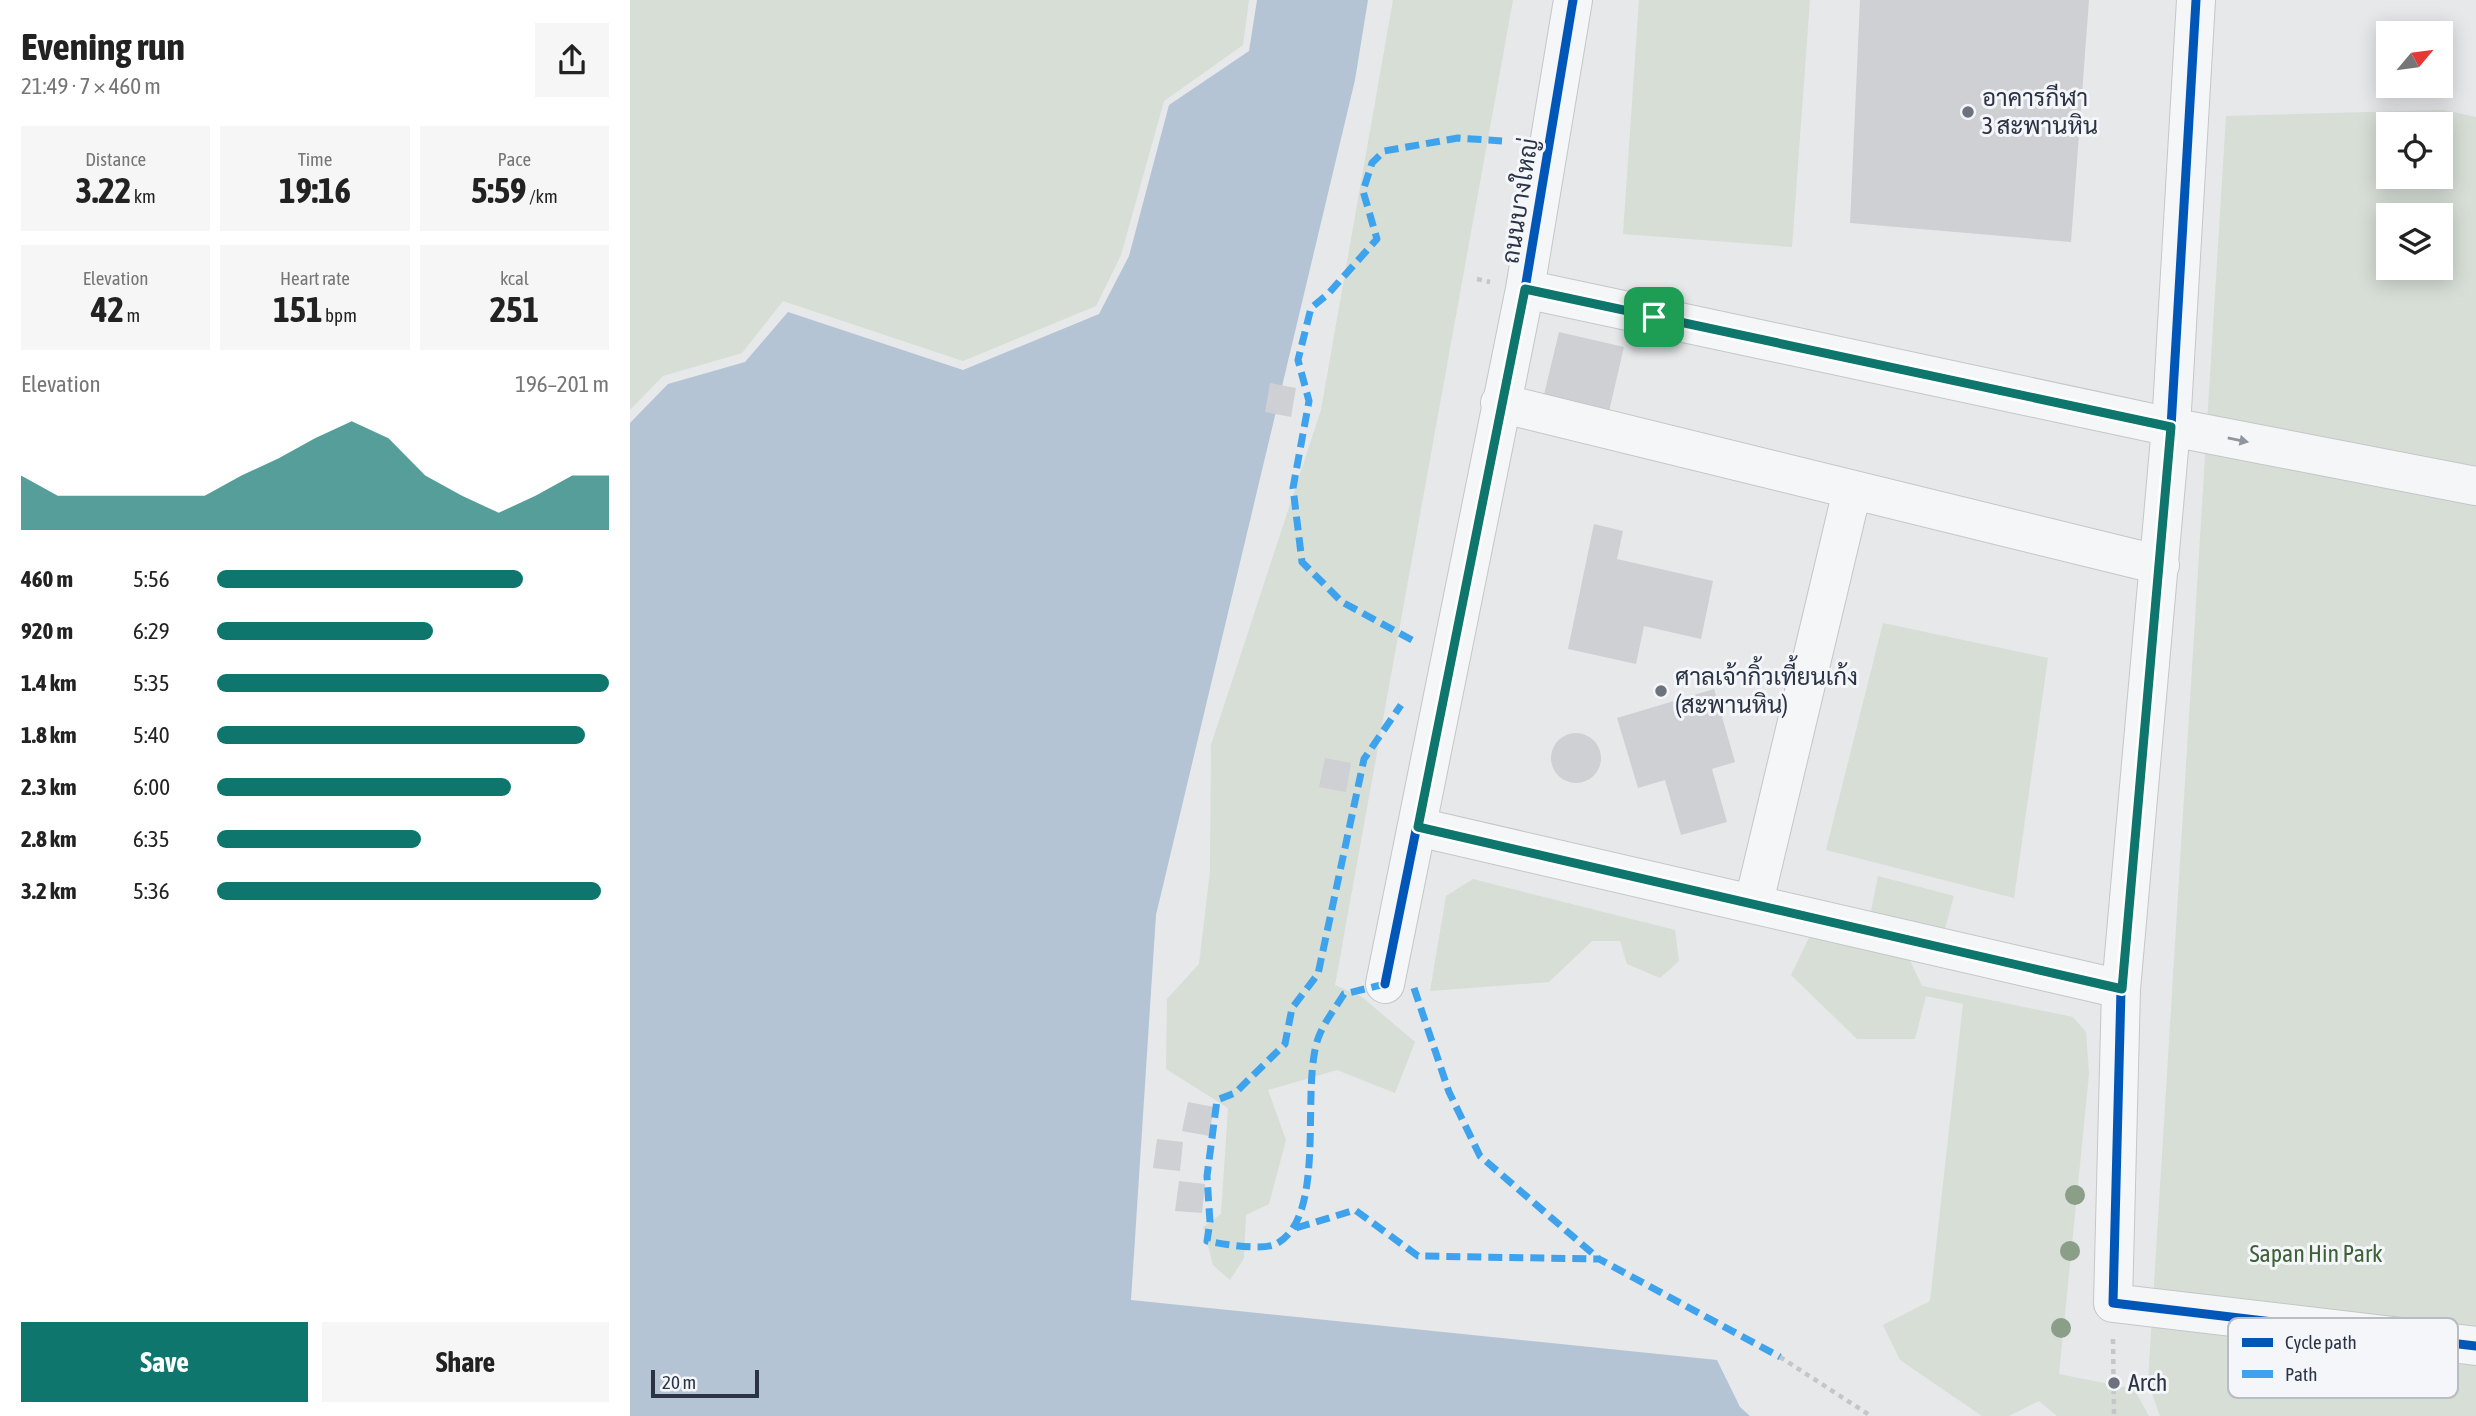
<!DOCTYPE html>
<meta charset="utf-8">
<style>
:root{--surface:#fff;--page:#f6f6f6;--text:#222;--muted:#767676;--accent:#0f766e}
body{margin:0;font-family:"Asap Condensed",Sarabun,sans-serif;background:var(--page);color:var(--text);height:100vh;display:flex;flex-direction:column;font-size:26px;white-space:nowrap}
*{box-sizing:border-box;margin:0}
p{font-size:23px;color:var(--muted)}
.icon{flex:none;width:38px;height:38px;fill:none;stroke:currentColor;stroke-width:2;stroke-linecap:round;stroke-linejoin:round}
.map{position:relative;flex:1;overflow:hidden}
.side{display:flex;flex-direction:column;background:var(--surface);width:630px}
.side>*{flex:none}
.needle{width:46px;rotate:61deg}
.tools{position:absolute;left:1746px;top:21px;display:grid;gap:14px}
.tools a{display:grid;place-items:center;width:77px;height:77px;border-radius:0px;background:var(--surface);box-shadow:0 4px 18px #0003;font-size:35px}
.scale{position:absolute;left:21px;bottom:18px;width:108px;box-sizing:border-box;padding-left:7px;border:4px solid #2b3445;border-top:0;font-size:19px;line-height:24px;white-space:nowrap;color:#2b3445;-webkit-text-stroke:5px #f4f6f9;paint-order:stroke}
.pin{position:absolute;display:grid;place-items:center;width:60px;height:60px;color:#fff;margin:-30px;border-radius:14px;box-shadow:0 4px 10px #0006}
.round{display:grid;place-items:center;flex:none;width:74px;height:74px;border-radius:0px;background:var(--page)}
.overview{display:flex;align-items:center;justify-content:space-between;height:119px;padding:0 21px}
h1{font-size:38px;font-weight:700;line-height:52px}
.metrics{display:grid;grid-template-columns:repeat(3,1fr);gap:10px;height:119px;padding:7px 21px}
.metrics div{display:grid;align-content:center;border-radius:0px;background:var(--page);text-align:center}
.metrics b{font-size:35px;font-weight:700}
.metrics small{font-size:19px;font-weight:400}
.metrics p{font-size:19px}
.chart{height:196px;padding:14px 21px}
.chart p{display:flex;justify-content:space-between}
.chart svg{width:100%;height:126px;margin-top:7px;fill:var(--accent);opacity:.7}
.primary-button{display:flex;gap:14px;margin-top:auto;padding:14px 21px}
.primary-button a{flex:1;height:80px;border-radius:0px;background:var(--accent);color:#fff;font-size:28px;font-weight:700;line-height:80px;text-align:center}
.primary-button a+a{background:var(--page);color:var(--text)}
ul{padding:0 21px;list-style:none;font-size:23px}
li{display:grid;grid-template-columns:112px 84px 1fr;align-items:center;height:52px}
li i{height:18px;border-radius:9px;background:var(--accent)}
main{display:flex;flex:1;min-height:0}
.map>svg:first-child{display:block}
.green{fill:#d6ded6;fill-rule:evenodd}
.water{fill:#b4c4d5}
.building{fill:#ced0d3}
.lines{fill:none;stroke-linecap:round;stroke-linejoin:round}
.minor-casing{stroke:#c4c6c8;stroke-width:40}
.path{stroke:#c5c6ca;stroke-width:4.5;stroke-dasharray:5 5;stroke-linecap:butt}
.minor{stroke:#f5f6f7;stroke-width:38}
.quiet{stroke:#3ea3ec;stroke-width:7;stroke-dasharray:14 7;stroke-linecap:butt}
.cycleway-casing{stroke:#f4f6f9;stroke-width:13}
.cycleway{stroke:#0057b8;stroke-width:9}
.tree{fill:#8a9e88}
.oneway{fill:#90959e}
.route-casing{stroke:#fff;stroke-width:14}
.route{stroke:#0f766e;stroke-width:9}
.poi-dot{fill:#6c737f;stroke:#f4f6f9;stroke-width:2.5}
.labels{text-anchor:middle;stroke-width:6;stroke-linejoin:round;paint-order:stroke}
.poi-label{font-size:24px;fill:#2b3445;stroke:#f4f6f9;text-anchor:start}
.street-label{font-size:24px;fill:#2b3445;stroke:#f4f6f9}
.park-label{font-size:24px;fill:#3f6138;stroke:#f4f6f9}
.key{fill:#f4f6f9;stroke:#b8bcc3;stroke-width:2}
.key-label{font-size:19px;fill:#2b3445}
</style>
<main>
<section class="side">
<div class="overview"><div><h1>Evening run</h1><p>21:49 · 7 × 460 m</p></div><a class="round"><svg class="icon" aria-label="share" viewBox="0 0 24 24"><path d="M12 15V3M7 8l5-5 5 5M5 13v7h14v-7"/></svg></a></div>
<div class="metrics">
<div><p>Distance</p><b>3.22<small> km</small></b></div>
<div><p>Time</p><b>19:16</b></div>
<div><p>Pace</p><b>5:59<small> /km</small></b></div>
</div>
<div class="metrics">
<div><p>Elevation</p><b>42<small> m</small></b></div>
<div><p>Heart rate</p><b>151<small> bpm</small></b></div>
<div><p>kcal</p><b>251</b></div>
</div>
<div class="chart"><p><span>Elevation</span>196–201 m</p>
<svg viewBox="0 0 160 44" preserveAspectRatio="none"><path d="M0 44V25L10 32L20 32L30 32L40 32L50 32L60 25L70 19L80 12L90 6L100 12L110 25L120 32L130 38L140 32L150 25L160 25V44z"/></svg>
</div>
<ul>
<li><b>460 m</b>5:56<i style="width:78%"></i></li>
<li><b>920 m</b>6:29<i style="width:55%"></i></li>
<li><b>1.4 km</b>5:35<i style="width:100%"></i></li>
<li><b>1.8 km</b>5:40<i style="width:94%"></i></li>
<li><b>2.3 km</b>6:00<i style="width:75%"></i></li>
<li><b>2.8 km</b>6:35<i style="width:52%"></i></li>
<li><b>3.2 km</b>5:36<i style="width:98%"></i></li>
</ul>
<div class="primary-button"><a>Save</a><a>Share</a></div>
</section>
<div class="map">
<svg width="1846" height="1416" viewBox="0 0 1846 1416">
<rect width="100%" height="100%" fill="#e6e8ea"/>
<path class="green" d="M0,0h619l-6,45 -79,56 -43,154 -25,51 -133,55 -180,-60 -41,52 -79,23 -33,34z
M763,0h120l-178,985 27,12 53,45 -20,51 -58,-23 -69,20 18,50 -17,64 -23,11 -2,43 -14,22 -17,-15 -10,-38 18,-13 7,-106 -62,-39 1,-70 32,-35 11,-93 1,-126 110,-335z
M1009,0h171l-18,247 -169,-13z
M1814,110l32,7v1299h-316l-12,-34 78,-1266zM1759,124h52v53h-52zM1759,215h52v53h-52z
M1253,623l165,35 -34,240 -188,-48z
M1248,876l76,20 -10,36 -74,-16z
M843,879l202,51 4,31 -19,17 -33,-14 -7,-23h-28l-43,41 -119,9 16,-95z
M1185,925l90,25 17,36 151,31 13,15 3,42 -30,300 75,15 15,27h-92l-18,-15 -30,15h-27l-82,-56 -17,-35 47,-24 33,-297 -37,-8 -11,43h-58l-66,-64z"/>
<path class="water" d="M627,0h111l-13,80 -199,835 -25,385 586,60 23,47 10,9h-1120v-993l38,-39 77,-22 43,-50 175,58 136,-56 30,-58 40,-151 80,-54z"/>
<path class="building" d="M1230,0h229l-18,242 -221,-19z
M929,332l65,15 -17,73 -65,-17z
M640,383l26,5 -5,29 -26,-5z
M964,524l29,7 -6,28 96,22 -12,58 -57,-13 -8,38 -68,-15z
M1084,689l21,73 -23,7 15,53 -46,13 -16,-55 -27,8 -21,-70z
M921 758a25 25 0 1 1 50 0a25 25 0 1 1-50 0Z
M695,758l26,5 -5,29 -27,-5z
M558,1102l26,5 -5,29 -27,-5z
M527,1139l26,3 -3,29 -27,-3z
M549,1181l26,3 -3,29 -27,-2z"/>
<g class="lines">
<defs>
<path id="minor" d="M1566,0l-25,427 -50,562 -8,314 363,43
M895,289l646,138 305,59
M870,403l660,162
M788,827l703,162
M1124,902l98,-411
M755,984l140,-695 48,-289"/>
</defs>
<use href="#minor" class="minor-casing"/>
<path class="path" d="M847,279l13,3
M1483,1339l1,77
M1150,1357l91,59"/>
<use href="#minor" class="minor"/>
<path class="quiet" d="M782,640l-70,-38 -40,-40 -9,-74 16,-87 -11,-41 13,-52 17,-14 49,-55 -14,-48 9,-28 12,-12 74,-13 44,3
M755,984l-41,10c-8,13 -19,27 -25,42 -20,50 10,180 -43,208 -14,7 -54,0 -69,-3l3,-19 -3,-46 10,-76 18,-7 50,-49 7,-36 26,-34 46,-215 37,-54
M784,988l35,104 31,64 119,103
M666,1228l59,-18 63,46 181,3 181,98"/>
<defs>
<path id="cycleway" d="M1566,0l-25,427 -50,562 -8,314 363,43
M755,984l140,-695 48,-289"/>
</defs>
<use href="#cycleway" class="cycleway-casing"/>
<use href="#cycleway" class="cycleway"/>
</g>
<g class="tree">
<circle cx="1445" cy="1195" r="10"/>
<circle cx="1440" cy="1251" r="10"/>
<circle cx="1431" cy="1328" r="10"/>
</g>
<defs><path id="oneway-solid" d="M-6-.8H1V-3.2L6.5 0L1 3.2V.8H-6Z" transform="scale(1.75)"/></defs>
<use class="oneway" href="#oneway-solid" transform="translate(1608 440) rotate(11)"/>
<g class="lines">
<defs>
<path id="route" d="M895,289l646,138 -49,562 -704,-162z"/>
</defs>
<use href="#route" class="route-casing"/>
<use href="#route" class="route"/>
</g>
<g class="poi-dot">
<circle cx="1338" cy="112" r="7"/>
<circle cx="1031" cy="691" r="7"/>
<circle cx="1484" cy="1383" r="7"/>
</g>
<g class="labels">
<g class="poi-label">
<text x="1352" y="106">อาคารกีฬา<tspan x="1352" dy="28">3 สะพานหิน</tspan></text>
<text x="1045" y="685">ศาลเจ้ากิ้วเที้ยนเก้ง<tspan x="1045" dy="28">(สะพานหิน)</tspan></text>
<text x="1498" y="1391">Arch</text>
</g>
<g class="street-label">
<text transform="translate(890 201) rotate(-81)" y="8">ถนนบางใหญ่</text>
</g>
<g class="park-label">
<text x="1686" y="1262">Sapan Hin Park</text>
</g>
</g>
<rect x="1598" y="1318" width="230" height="80" rx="10" class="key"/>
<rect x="1612" y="1338" width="31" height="9" fill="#0057b8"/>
<rect x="1612" y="1370" width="31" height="8" fill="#3ea3ec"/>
<g class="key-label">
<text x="1655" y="1349">Cycle path</text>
<text x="1655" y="1381">Path</text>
</g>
</svg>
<div class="tools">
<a><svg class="needle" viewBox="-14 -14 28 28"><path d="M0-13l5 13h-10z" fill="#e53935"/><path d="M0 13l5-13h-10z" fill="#767676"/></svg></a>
<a><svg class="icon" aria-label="locate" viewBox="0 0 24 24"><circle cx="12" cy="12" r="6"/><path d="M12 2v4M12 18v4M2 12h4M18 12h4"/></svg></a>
<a><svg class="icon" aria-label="layers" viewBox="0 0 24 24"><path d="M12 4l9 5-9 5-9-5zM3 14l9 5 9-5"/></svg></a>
</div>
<div class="scale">20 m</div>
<div class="pin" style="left:1024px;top:317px;background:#1e9e55"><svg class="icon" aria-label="arrive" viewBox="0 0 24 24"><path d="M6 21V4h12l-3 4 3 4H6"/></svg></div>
</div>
</main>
